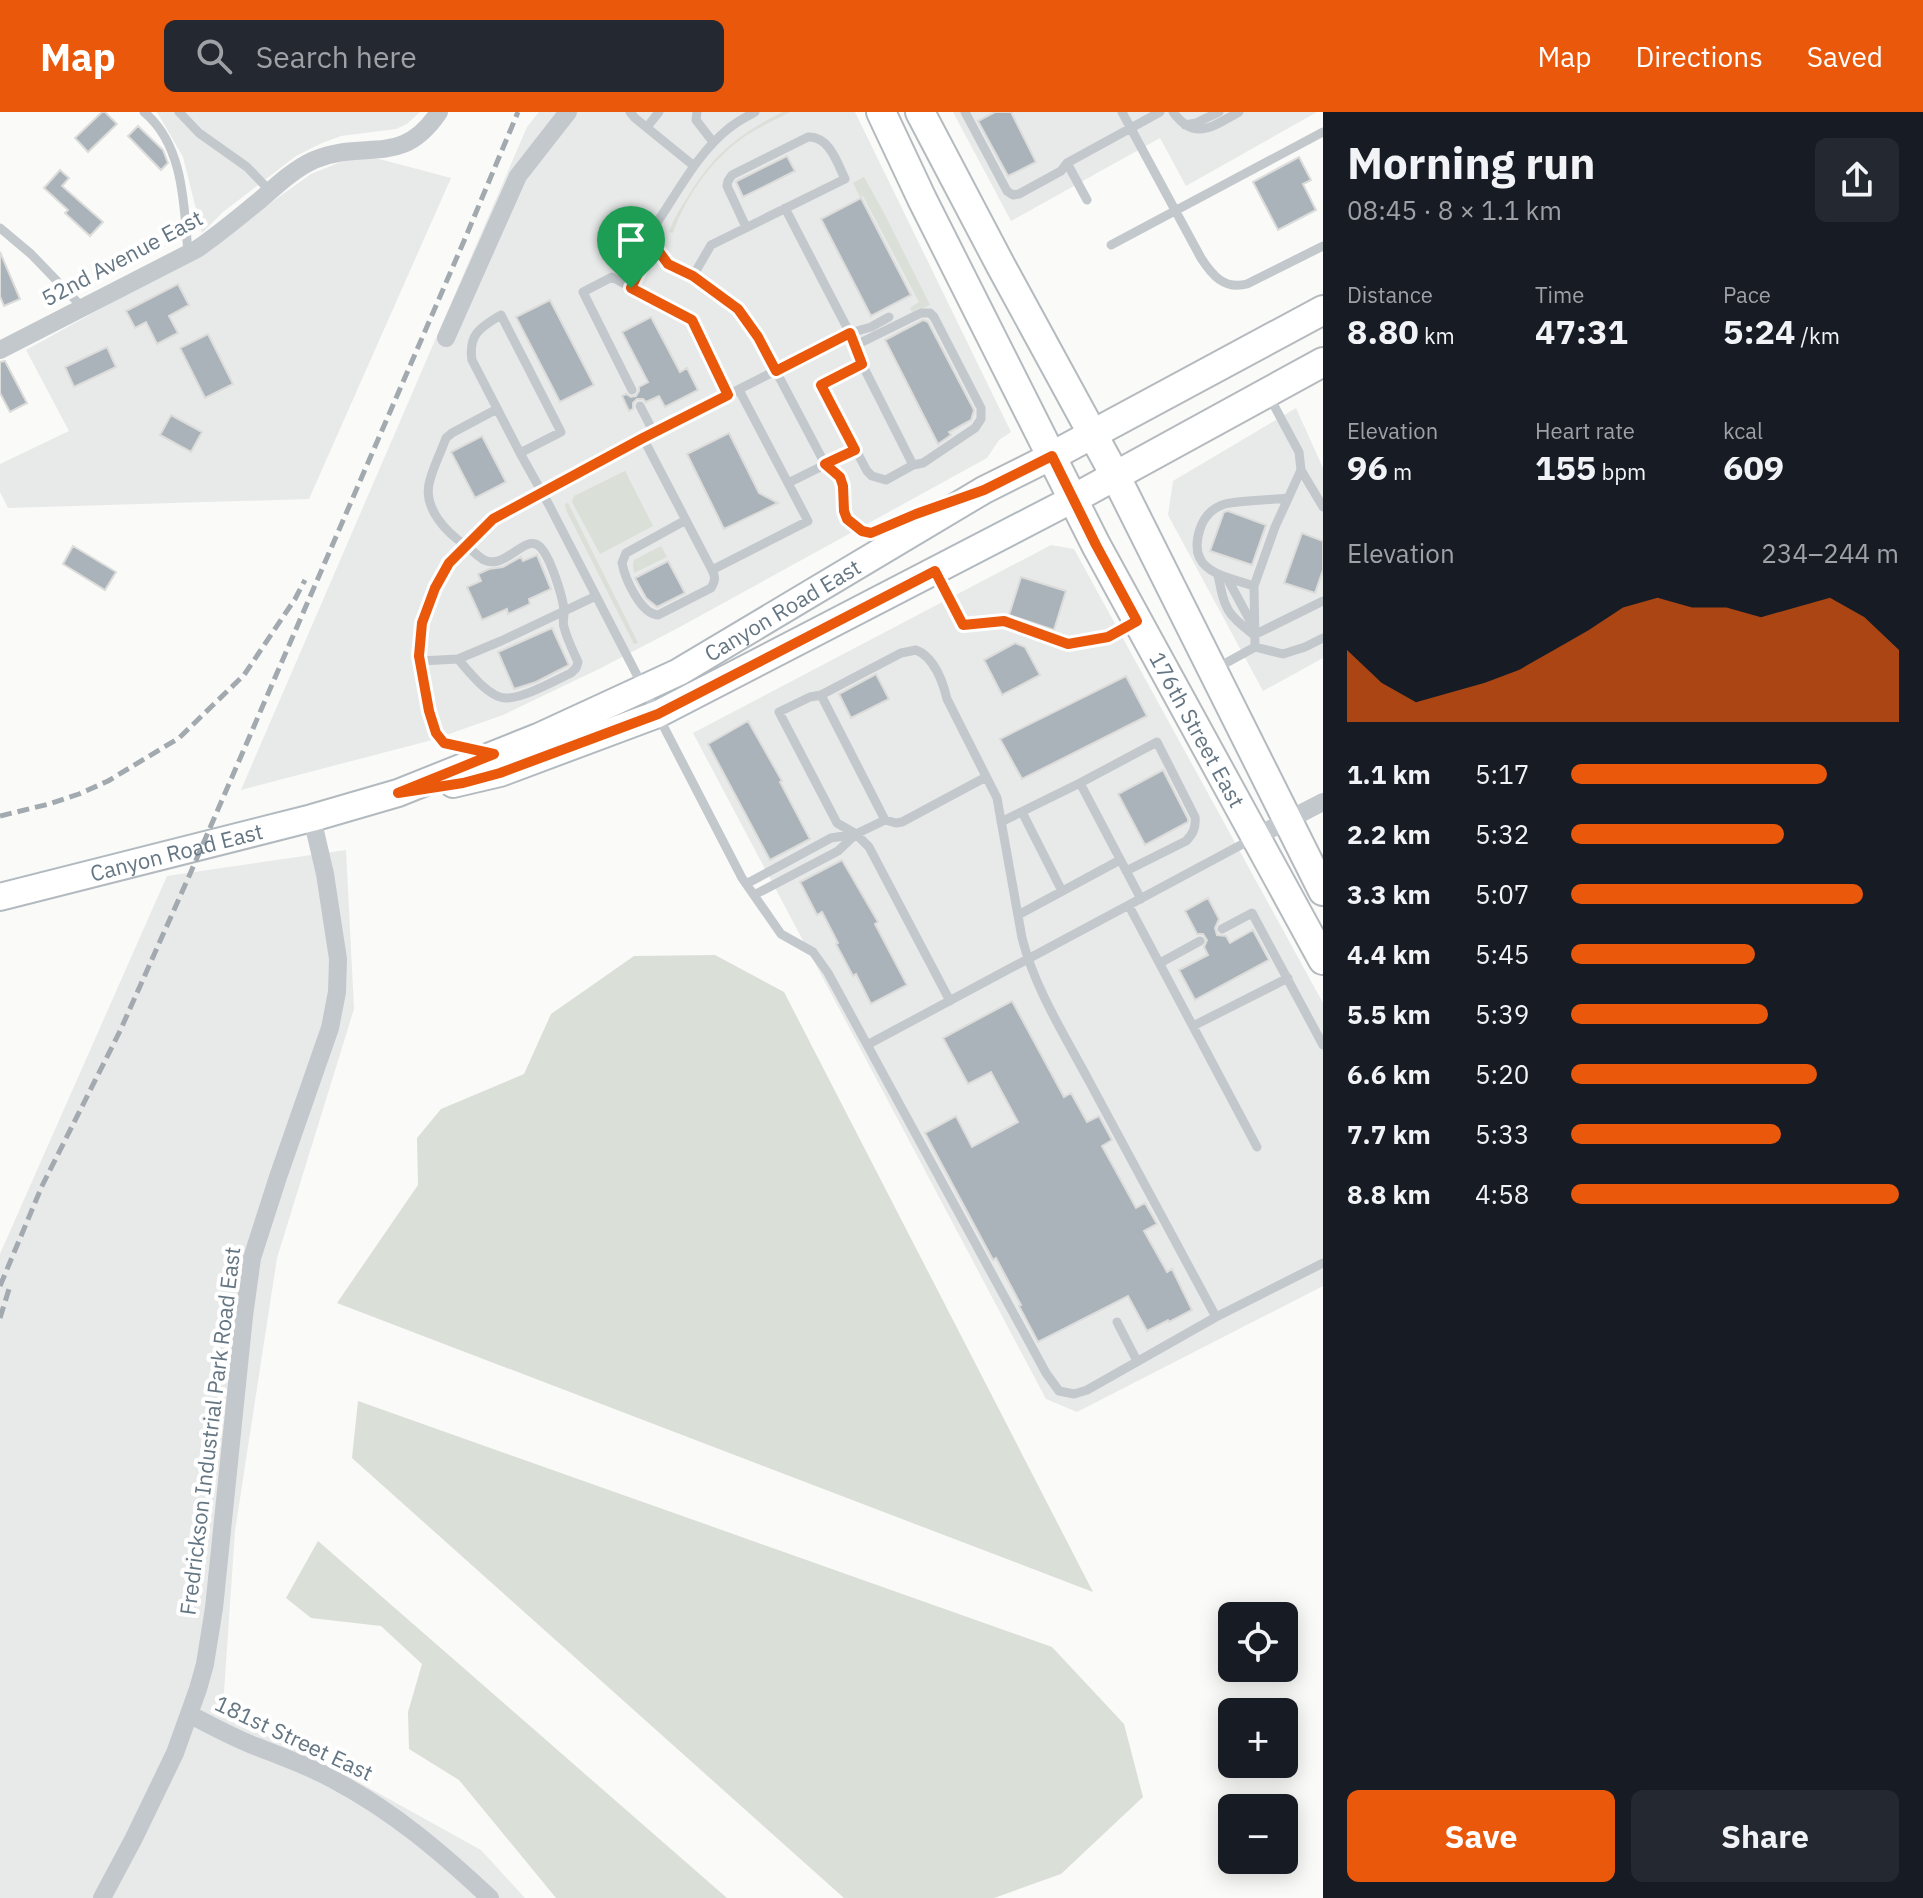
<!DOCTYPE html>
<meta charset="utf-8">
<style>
:root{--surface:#171b24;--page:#242831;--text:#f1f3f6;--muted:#9ea1a6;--accent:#ea580c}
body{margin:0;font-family:"IBM Plex Sans",sans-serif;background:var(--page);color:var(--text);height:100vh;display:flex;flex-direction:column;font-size:30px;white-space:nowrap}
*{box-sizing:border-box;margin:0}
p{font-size:26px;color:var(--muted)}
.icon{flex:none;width:44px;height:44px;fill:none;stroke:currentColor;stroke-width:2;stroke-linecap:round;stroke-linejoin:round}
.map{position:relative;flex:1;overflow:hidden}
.details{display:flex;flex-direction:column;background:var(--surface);width:600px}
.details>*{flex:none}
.controls{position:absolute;left:1218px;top:1490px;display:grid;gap:16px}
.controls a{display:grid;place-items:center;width:80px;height:80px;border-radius:12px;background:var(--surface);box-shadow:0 4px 20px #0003;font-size:40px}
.pin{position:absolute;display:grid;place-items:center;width:68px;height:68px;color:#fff;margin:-82px -34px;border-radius:50% 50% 50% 0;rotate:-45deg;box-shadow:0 0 8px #0007}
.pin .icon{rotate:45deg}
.round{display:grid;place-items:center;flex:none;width:84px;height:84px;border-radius:12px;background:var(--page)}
.headline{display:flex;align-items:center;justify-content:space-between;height:136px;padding:0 24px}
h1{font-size:44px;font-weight:700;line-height:60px}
.figures{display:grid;grid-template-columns:repeat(3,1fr);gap:12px;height:136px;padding:8px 24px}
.figures div{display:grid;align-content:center}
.figures b{font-size:34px;font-weight:700}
.figures small{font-size:22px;font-weight:400}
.figures p{font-size:22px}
.chart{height:224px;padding:16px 24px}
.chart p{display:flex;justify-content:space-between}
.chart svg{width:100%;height:144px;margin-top:8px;fill:var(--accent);opacity:.7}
.action{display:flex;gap:16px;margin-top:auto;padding:16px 24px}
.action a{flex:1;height:92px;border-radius:12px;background:var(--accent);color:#fff;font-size:32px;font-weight:700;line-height:92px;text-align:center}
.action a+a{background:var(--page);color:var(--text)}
ul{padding:0 24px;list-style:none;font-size:26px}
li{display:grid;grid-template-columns:128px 96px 1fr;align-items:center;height:60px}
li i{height:20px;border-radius:10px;background:var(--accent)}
header{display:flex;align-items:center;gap:48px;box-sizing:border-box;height:112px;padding:0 40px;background:var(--accent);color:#fff}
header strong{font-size:38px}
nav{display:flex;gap:44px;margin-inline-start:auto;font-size:28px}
.search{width:560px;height:72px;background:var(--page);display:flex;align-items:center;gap:20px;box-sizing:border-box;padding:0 28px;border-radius:12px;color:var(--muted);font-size:30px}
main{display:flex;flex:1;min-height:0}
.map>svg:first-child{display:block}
.built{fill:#e8e9e9}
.green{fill:#dadfd7}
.building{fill:#aab3b9;stroke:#dcdcda;stroke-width:2}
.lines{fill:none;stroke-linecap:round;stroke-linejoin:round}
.secondary-casing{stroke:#b3babf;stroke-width:30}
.primary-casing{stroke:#b5babe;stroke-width:32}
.service{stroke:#c3c8cc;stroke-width:9}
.minor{stroke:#c3c8cc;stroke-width:18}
.secondary{stroke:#fff;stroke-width:26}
.primary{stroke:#fff;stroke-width:28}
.rail{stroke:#a2aab0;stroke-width:5;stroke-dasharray:12 6;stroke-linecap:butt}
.route-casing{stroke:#fff;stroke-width:16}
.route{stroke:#ea580c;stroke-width:10}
.labels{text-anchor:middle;stroke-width:8;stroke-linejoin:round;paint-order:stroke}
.street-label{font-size:22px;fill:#657683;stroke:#fff}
</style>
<header>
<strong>Map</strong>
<div class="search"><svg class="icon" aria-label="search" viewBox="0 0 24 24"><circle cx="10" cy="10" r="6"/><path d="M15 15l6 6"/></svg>Search here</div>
<nav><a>Map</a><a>Directions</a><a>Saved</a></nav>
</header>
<main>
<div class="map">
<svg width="1323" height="1786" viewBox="0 0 1323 1786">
<rect width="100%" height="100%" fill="#fafaf8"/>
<path class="built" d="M157,0h263l-13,12 -11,5 -55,7 -19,7 -26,13 -73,56 -21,21 -19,-76z
M539,0h316l156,320 -12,8 -12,18 -309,170 -79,41 -96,46 -71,25 -191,50 286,-663z
M953,0h364l-131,74 -26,-48 -149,83z
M368,44l83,22 -142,321 -301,9 -8,-16v-28l69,-33 -43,-81 170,-94 115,-82 32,-13z
M1296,296l27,60v190l-60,33 -95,-176 5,-34z
M1051,433l23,4 249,454v283l-246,126 -31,-13 -353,-666z
M346,738l8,159 -77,249 -42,273 -12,176 258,143 44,48h-525v-644l167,-378z"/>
<path class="green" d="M783,0h7c-13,7 -27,13 -40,21 -34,21 -64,61 -77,100l-4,-1c4,-12 11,-23 18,-34 26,-43 51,-64 96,-86z
M864,65l20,36 46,92 -9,4 -2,-1 -7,4 -2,-4 9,-6 -56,-106 -3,1 -7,-14z
M625,359l28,55 -53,28 -28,-52 2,-6z
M568,391l70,140 -4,1 -68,-134 -1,-6z
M661,434l6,11 -33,16 -1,-8 1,-5z
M715,843l69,37 309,600 -756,-289 81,-118 -1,-47 24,-29 83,-35 27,-60 83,-58z
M358,1289l694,246 72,77 19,73 -82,77 -67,24h-150l-492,-440z
M318,1429l409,357h-171l-97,-118 -50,-31 -1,-37 14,-48 -41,-38 -70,-8 -25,-20z"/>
<path class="building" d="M102,0h3l12,12 -29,28 -13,-14z
M995,0h16l25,50 -28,14 -30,-55z
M138,14l25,24 5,13 -7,7 -33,-34z
M787,44l8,15 -52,26 -7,-15 1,-1z
M1299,45l12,23 -8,4 13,26 -38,20 -25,-48z
M60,58l9,8 -7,8 41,36 -13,14 -25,-23 3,-3 -24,-22z
M861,86l50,97 -40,21 -50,-97z
M0,140l20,47 -16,7 -4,-10z
M178,172l11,21 -20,11 9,17 -21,11 -11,-22 -11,6 -9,-17z
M550,188l44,85 -34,17 -44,-85z
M651,205l29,55 7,-4 11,22 -33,17 -6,-11 -13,6 -3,-3h-6l-4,4v6l-4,2 -7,-15 4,-2 5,3 5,-1 3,-5v-4l9,-5 -26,-50z
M923,208l5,2 46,88 -3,10 -22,12 2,3 -13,9 -53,-104z
M208,222l25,50 -28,14 -25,-50z
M107,235l9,20 -42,20 -9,-20z
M5,249l22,42 -17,9 -10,-19v-31z
M171,303l31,17 -11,20 -31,-17z
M729,321l30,60 19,10 -54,26 -37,-75z
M482,324l24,46 -31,16 -24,-46z
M1228,399l38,14 -14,40 -42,-14 14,-39z
M1302,421l21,8v29l-8,23 -31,-10z
M73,434l43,26 -11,18 -42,-26z
M537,443l14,34 -22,10 1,5 -22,10 -1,-5 -25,11 -15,-33 14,-6 -3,-7 11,-5 14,-2 18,-10 2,4z
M668,449l17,32 -28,14 -11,-9 -11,-20z
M1021,465l45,14 -12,39 -45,-15z
M552,516l17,37 -33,17 -22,7 -16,-37z
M1015,531l10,4 15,28 -38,20 -18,-35z
M876,562l13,25 -38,19 -12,-24z
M1126,564l21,40 -125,63 -22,-40z
M748,609l34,60 -2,1 30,57 -40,21 -62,-116z
M1163,658l25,49v3l-43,23 -27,-51z
M842,748l36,62 -3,2 32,61 -36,19 -15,-30 -3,2 -17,-32 2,-1 -16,-31 -5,3 -17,-33z
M1208,786l11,21 -4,9 2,7 9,1 4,7 23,-13 16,30 -74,40 -16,-30 29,-15 -4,-8 3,-7 -4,-6h-6l-12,-23z
M1012,889l52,96 7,-4 16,29 12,-6 13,24 -10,6 34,62 9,-5 12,21 -13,7 23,41 5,-3 20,41 -23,12 -1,-2 -21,11 -19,-35 -90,46 -19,-36 2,-1 -25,-47 -3,2 -68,-127 31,-17 16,31 46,-25 -27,-50 -23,12 -25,-46z"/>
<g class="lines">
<defs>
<g id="secondary">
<path d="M453,672l47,-11 158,-59 415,-215"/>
<path id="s1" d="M0,785l312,-79 86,-25 140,-56 141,-65 305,-182 68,-34"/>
</g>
<g id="primary">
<path id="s2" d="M881,0l41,87 174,346 227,415"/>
<path d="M920,0l81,154 115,211 207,414"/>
<path d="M1052,344l271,-146"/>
<path d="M1073,387l250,-137"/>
</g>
</defs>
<use href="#secondary" class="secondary-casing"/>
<use href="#primary" class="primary-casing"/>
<path class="service" d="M144,0c40,33 40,94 44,141
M179,0l20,21 48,34 23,24
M630,0l5,6 59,48
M697,0l-1,8 17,22
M755,0c-9,5 -19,10 -27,17 -30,24 -49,61 -70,92 -12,35 11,41 36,56 9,5 18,11 26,17 16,12 27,26 38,43l67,127c5,4 11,8 15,13 11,19 -9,50 31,56l59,-24
M965,0l42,79 6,4 6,-1 42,-23 6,-8 93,-51
M1122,0l79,146c11,17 23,32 46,26l76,-38
M1173,0c22,30 40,14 66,0
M1185,13l11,-2 23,-11
M647,15l12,-15
M1067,51l20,37
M785,96l71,137 6,19 51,101 -27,15 -14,-4 -5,-5 -46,-86 41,-21
M0,116l31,26 52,54
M1111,133l212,-113
M693,164l18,-31 134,-66c-8,-17 -16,-43 -37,-42l-76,38 -4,6 -1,5 19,41
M631,176l23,-48
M856,233l65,-32h9l4,4 47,91v11l-6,9 -52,35 -10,2
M632,278l-49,-98 29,-15 80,43 36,75
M640,294l14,27
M643,326l69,132 96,-49 -69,-131
M520,341l41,-21 -60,-117c-20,12 -33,19 -29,45l48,93 29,52 193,373 39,56 32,18 15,21 218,400 13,18 15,3 13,-4 129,-73 107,-54
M1301,358l22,37
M788,371l67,-33
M686,408l-60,33 -4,10c3,16 19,51 36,52l53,-27c4,-7 5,-11 1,-18
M937,462l26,51 41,-4 64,23 40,-7 26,-15
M1218,463c7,35 8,38 36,60l69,-34
M1227,466l26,48
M1254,474c-31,-10 -68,-15 -54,-57 4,-12 12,-21 25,-25 16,-4 45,-4 63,-6
M1255,535l28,7 22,-7 18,-9
M458,547c10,12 31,39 48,39 18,0 48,-17 65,-25l5,-5 2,-6c-5,-11 -11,-23 -14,-35 -2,-6 1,-12 0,-18 -2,-14 -14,-54 -25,-63 -15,-12 -33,24 -55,14 -7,-4 -13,-11 -19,-15 -19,-13 -41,-36 -36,-61 3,-15 12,-32 17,-46l6,-5 45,-24
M420,549l38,-2 43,-18 95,-45
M1215,557l40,-22 -1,-61 21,-59 26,-57 -2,-18 -30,-56
M821,583l64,125
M481,639l-37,-8 -8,-10 -7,-22 -10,-55 3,-33 13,-35 14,-25 23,-25 21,-19 150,-81 207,-105 21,-6 18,-10
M1080,671l77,-41 38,75c1,11 -2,17 -9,24l-60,30
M1022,700l40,79
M1001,710l79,-39 61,116
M746,772l85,-46 25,-4 29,-14 11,3 6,-1 84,-45
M754,783l84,-44 18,-17
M1129,794l128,241
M1018,803l102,-55
M1222,817l30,-16 71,132
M1160,851l40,-22
M950,889l-81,-154 -13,-13 -19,-11 -58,-111 31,-15 11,-2 80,-42 15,-3c18,7 27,32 31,49l50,99 25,140c13,51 42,96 67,143 42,78 84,157 127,236
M1193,914l95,-48
M867,933l385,-206
M1117,1210l20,39"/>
<path class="minor" d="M446,226l72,-162 50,-64
M0,238l197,-101c22,-15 42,-32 63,-49 16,-14 34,-31 54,-40 52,-22 87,9 125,-48
M1255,725l68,-35
M189,1602c21,11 43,23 66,32 27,11 54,20 79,34 59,31 108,73 156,118
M102,1786l32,-60 41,-85 23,-64 7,-25 9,-56 30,-292 8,-58 26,-81 52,-149 7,-36 1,-33 -13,-85 -13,-56"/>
<use href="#secondary" class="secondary"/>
<use href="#primary" class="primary"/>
<path class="rail" d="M0,704l49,-12 30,-10 29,-13 71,-43 65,-63 51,-76 10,-19
M0,1174l42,-100 78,-155 70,-157 274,-633 54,-129
M0,1206l10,-32"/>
</g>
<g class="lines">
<defs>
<path id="route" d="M654,128l3,9 11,15 25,12 45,33 20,28 18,34 74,-38 12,31 -41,21 34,65 -30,14 15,13 3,9 1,25 3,8 15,12 9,2 45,-19 68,-24 68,-34 44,89 41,76 -29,16 -40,7 -64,-23 -41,4 -28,-54 -277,143 -158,59 -37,10 -65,10 96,-39 -50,-11 -8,-10 -7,-22 -10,-55 3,-33 13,-35 14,-25 44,-44 150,-81 85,-43 -36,-75 -61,-32z"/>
</defs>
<use href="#route" class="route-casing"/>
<use href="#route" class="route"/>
</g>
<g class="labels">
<g class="street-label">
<text transform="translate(122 146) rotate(-28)" y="8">52nd Avenue East</text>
<text dy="8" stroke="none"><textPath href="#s1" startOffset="838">Canyon Road East</textPath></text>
<text dy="8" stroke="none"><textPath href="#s2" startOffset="694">176th Street East</textPath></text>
<text dy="8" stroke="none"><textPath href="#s1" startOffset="182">Canyon Road East</textPath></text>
<text transform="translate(210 1319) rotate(-83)" y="8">Fredrickson Industrial Park Road East</text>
<text transform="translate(294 1626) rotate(25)" y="8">181st Street East</text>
</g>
</g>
</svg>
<div class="controls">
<a><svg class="icon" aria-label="locate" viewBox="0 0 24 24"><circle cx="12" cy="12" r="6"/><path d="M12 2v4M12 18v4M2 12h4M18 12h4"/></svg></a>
<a>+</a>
<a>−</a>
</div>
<div class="pin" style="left:631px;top:176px;background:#1e9e55"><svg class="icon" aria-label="arrive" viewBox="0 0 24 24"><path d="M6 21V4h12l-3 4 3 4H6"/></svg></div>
</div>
<section class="details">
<div class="headline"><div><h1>Morning run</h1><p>08:45 · 8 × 1.1 km</p></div><a class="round"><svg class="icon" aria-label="share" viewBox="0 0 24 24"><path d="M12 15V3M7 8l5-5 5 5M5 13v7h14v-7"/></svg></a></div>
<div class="figures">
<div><p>Distance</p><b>8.80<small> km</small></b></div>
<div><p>Time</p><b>47:31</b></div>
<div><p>Pace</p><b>5:24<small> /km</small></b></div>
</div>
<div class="figures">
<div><p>Elevation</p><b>96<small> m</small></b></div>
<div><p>Heart rate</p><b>155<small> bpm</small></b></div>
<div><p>kcal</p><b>609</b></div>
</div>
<div class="chart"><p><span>Elevation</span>234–244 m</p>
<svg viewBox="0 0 160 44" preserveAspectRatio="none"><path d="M0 44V22L10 32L20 38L30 35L40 32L50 28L60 22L70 16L80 9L90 6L100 9L110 9L120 12L130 9L140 6L150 12L160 22V44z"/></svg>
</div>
<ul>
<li><b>1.1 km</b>5:17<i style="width:78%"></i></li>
<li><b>2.2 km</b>5:32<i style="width:65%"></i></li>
<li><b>3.3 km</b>5:07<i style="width:89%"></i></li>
<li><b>4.4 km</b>5:45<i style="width:56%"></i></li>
<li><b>5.5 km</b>5:39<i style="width:60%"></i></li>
<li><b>6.6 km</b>5:20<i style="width:75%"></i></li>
<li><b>7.7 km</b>5:33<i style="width:64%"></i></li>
<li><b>8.8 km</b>4:58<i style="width:100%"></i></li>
</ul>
<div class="action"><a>Save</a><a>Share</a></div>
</section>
</main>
